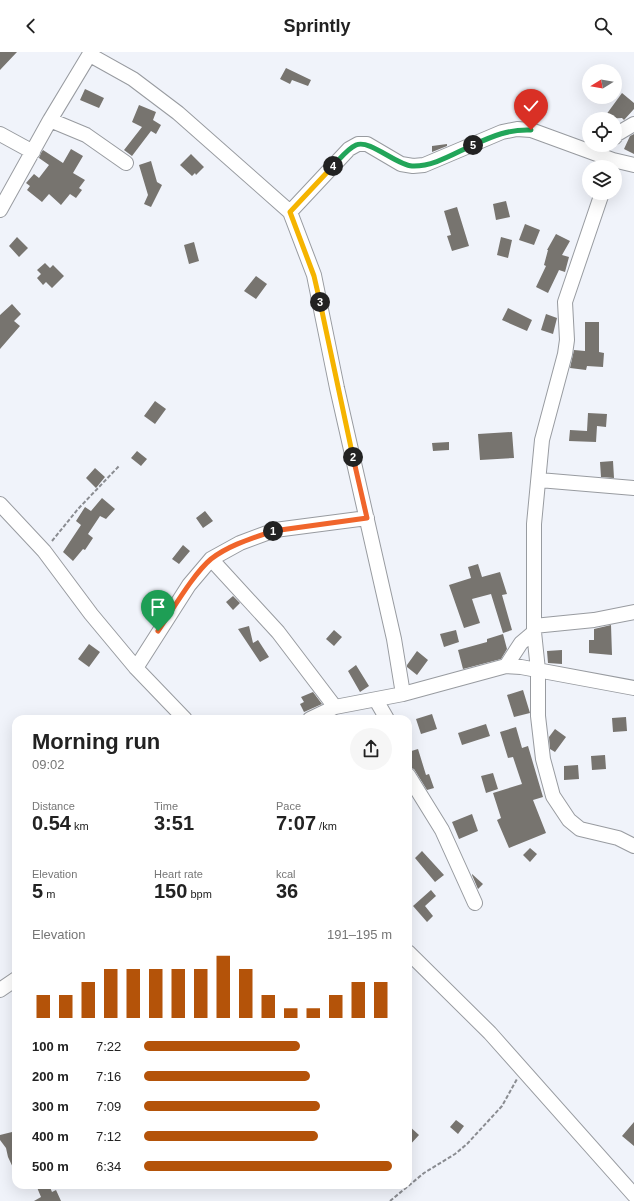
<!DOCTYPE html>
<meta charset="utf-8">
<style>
:root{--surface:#fff;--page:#f6f6f6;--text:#222;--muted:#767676;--accent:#b45309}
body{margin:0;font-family:Arial,sans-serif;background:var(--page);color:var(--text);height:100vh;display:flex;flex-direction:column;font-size:15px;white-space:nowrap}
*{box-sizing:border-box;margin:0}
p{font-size:13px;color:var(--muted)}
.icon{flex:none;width:22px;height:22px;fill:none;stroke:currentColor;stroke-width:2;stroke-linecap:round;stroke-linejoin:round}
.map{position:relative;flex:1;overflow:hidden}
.sheet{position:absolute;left:12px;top:663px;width:400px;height:474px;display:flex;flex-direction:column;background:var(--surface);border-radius:12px;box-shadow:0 4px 16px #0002}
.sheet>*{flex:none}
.needle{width:26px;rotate:259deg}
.buttons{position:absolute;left:582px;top:12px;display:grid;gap:8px}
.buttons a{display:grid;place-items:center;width:40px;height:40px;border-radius:50%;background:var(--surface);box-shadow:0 4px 16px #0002;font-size:20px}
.pin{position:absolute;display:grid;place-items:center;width:34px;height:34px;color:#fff;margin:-41px -17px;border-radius:50% 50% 50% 0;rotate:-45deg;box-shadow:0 0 4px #0007}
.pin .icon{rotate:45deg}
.km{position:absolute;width:20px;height:20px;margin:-10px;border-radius:50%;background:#222;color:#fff;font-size:11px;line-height:20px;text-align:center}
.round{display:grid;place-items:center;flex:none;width:42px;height:42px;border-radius:21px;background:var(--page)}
.head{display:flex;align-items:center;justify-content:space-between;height:68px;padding:0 20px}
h1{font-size:22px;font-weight:600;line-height:30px}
.metrics{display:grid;grid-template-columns:repeat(3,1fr);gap:6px;height:68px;padding:4px 20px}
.metrics div{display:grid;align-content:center}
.metrics b{font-size:20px;font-weight:600}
.metrics small{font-size:11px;font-weight:400}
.metrics p{font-size:11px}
.chart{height:112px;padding:8px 20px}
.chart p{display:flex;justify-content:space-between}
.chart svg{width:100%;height:72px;margin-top:4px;stroke:var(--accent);stroke-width:6}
ul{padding:0 20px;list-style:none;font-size:13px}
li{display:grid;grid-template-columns:64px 48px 1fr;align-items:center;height:30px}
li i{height:10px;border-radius:5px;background:var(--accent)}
header{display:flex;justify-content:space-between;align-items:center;height:52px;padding:0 20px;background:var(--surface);font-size:18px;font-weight:600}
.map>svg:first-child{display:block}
.building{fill:#77746f}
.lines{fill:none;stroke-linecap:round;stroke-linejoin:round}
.minor-casing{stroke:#989ba0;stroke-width:16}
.path{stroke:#8a8c91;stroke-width:2;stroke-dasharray:4 2;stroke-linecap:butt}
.minor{stroke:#fff;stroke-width:14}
.split-1-casing{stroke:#fff;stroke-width:8}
.split-2-casing{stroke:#fff;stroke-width:8}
.split-3-casing{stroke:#fff;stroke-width:8}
.split-4-casing{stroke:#fff;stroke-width:8}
.split-5-casing{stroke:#fff;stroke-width:8}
.split-6-casing{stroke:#fff;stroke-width:8}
.split-1{stroke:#f0652b;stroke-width:5}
.split-2{stroke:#f0652b;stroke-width:5}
.split-3{stroke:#f5b400;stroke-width:5}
.split-4{stroke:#f5b400;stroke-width:5}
.split-5{stroke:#22a559;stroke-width:5}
.split-6{stroke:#22a559;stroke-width:5}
</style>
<header><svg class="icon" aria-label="back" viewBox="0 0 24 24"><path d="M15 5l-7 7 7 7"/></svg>Sprintly<svg class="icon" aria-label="search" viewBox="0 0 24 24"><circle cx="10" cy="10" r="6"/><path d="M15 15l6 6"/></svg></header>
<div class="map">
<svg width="634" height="1149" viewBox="0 0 634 1149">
<rect width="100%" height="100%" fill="#f0f3fa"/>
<path class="building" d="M0,0h17l-17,18z
M286,16l25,12 -3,6 -16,-6 -2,4 -10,-5z
M85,37l19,9 -5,10 -19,-8z
M622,41l12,10v6l-10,11 -2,-2 -19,1z
M139,53l17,7 -3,8 8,5 -5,9 -5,-3 -19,25 -8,-6 18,-23 -10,-5z
M634,82v20l-10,-5 6,-13z
M447,92v2l-15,6v-6z
M71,97l12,7 -10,17 12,7 -6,8 3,2 -6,8 -6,-4 -9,11 -12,-11 -7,8 -15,-12 3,-4 -4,-3 8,-9 5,4 10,-13 -10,-7 2,-5 2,-3 20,13z
M191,102l13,13 -8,8 -1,-2 -3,3 -12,-11z
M151,109l6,21 5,3 -11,22 -7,-3 4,-9 -9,-30z
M506,149l4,16 -14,3 -3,-16z
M457,155l12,39 -17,5 -5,-15 4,-1 -7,-24z
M525,172l15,6 -6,15 -15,-5z
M556,182l14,7 -8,14 7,2 -4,15 -6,-2 -11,23 -12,-6 10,-21 -2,-1 4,-15h-1z
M17,185l11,11 -9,9 -10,-11z
M501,185l11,3 -4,18 -11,-3z
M194,190l5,19 -10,3 -5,-19z
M45,211l5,5 3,-3 11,11 -12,12 -6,-6 -3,3 -6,-7 4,-4 -4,-4z
M256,224l11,8 -11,15 -12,-8z
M12,252l9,10 -7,7 6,5 -20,23v-34z
M508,256l24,12 -5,11 -25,-11z
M546,262l11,4 -4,16 -12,-4z
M585,270h14v30l5,1 -1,14 -16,-1 -1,4 -16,-2 4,-18 11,1z
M155,349l11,8 -11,15 -11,-8z
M588,361l19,1 -1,13 -9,-1 -1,16 -27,-1 1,-11 17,1z
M512,380l2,26 -34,2 -2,-26z
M449,390v8l-16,1 -1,-8z
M137,399l10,8 -6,7 -10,-8z
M613,409l1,17 -13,-1 -1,-15z
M95,416l10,9 -9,11 -10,-10z
M102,446l13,11 -9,10 -6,-3 -12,18 5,4 -8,12 -2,-1 -10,12 -10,-9 18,-27 -5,-4 9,-14 6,4z
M205,459l8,10 -10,7 -7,-10z
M183,493l7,6 -11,13 -7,-5z
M478,512l4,13 18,-5 7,22 -5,1 10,35 -9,3 -12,-39 -19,5 8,24 -16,5 -15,-43 22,-7 -3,-11z
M233,544l7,7 -7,7 -7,-8z
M611,573l1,30 -23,-2v-13h5v-11z
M249,574l4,17 5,-3 11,17 -9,5 -22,-33z
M334,578l8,7 -8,9 -8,-7z
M456,578l3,12 -15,5 -4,-13z
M503,582l4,15 -6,10 -38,10 -5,-19 29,-8v-3z
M89,592l11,8 -11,15 -11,-8z
M562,598v14l-14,-1 -1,-12z
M417,599l11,9 -11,15 -10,-8v-2z
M356,613l13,21 -9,6 -12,-21z
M523,638l7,23 -16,4 -7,-22z
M313,640l9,12 -18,8 -4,-8 4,-2 -3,-5z
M432,662l5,15 -16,5 -5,-15z
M626,665l1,14 -14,1 -1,-14z
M486,672l4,12 -28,9 -4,-12z
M516,675l6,21 6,-2 15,51 -10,3 13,33 -37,15 -12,-28 4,-2 -8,-25 29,-9 -9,-27 -5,1 -8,-26z
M555,677l11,8 -11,15 -5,-3 -1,-12z
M418,697l8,26 3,-1 5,14 -7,2 -13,-21 -6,-2v-15z
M605,703l1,14 -14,1 -1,-14z
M578,713l1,14 -15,1v-14z
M493,721l5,16 -12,4 -5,-17z
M472,762l6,17 -19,8 -7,-17z
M530,796l7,6 -7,8 -7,-7z
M422,799l22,24 -9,7 -20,-24z
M472,822l11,10 -5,5 -6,-14z
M431,838l5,6 -11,10 8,10 -6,6 -14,-16z
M456,1068l8,6 -6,8 -8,-7z
M634,1070v24l-12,-10z
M408,1073l11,10 -11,12z
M16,1079v43l-8,-17 -2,-9 -6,-8v-5z
M36,1133h13l3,7 4,-2 5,11h-27l7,-4z"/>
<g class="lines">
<defs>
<path id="minor" d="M90,3l43,24 45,34 112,99 24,63 23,113 57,251 9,55
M50,68l36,15 40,28
M0,82l33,18
M615,85l2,-3 17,-10
M602,141l-37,109 2,38 -2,14 -23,86 -8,84v108l4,38v46l5,43 10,37 16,24 11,9 38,9 16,8
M0,158l50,-90 41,-68
M290,160l59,-63 9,-5h9l34,20 12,2 11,-1 78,-33 15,-3 14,1 82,30 21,5
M539,428l95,8
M0,452l44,47 47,63 45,54 49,51
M211,507l67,73 57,75
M534,574l60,-6 40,-8
M506,614l15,-23 13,-11
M136,616l53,-83 22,-26 29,-16 35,-13 92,-12
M376,648l11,19
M310,667l25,-12 68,-13 103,-28 15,1 113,21
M408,723l34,55 33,73
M408,900l82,81 144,162
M0,938l16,-11"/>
</defs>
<use href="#minor" class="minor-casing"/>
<path class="path" d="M52,489l26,-32 42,-44
M390,1149l34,-28 31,-19 12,-10 35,-38 15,-27"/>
<use href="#minor" class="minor"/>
</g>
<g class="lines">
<defs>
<path id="split-1" d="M158,579c14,-20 35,-57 53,-72 18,-14 42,-21 62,-28"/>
<path id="split-2" d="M273,479l94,-13 -14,-61"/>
<path id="split-3" d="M320,250l33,155"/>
<path id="split-4" d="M320,250l-6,-26 -24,-64 43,-46"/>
<path id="split-5" d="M333,114c7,-7 14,-17 23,-21 14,-6 40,20 56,21 21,1 43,-13 61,-21"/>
<path id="split-6" d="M473,93c20,-9 36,-16 58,-15"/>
</defs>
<use href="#split-1" class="split-1-casing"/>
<use href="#split-2" class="split-2-casing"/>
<use href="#split-3" class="split-3-casing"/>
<use href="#split-4" class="split-4-casing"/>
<use href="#split-5" class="split-5-casing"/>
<use href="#split-6" class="split-6-casing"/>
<use href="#split-1" class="split-1"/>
<use href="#split-2" class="split-2"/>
<use href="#split-3" class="split-3"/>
<use href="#split-4" class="split-4"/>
<use href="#split-5" class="split-5"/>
<use href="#split-6" class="split-6"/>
</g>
</svg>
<div class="buttons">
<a><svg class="needle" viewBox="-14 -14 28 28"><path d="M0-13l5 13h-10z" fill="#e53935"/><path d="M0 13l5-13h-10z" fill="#767676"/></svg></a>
<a><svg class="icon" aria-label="locate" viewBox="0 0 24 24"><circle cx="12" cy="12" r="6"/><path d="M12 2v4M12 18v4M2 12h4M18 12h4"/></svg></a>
<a><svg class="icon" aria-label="layers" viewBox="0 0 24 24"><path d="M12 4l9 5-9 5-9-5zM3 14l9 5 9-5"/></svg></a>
</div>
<div class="pin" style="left:158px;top:579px;background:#1e9e55"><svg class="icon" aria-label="arrive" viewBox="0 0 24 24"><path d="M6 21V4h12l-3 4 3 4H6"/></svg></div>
<div class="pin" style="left:531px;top:78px;background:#d93025"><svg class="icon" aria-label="check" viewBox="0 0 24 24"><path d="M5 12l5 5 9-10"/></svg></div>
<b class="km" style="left:273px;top:479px">1</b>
<b class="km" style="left:353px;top:405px">2</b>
<b class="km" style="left:320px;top:250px">3</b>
<b class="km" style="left:333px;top:114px">4</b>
<b class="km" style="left:473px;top:93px">5</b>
<section class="sheet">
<div class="head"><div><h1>Morning run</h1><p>09:02</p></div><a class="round"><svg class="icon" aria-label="share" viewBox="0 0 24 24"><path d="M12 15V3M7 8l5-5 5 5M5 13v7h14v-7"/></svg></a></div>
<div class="metrics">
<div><p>Distance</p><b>0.54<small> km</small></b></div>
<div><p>Time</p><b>3:51</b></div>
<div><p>Pace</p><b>7:07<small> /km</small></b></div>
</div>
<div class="metrics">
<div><p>Elevation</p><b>5<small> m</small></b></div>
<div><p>Heart rate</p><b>150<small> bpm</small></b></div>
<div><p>kcal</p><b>36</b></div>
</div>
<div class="chart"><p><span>Elevation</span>191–195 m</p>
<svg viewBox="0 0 160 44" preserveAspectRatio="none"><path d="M5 44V30M15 44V30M25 44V22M35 44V14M45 44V14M55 44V14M65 44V14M75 44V14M85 44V6M95 44V14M105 44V30M115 44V38M125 44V38M135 44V30M145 44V22M155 44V22"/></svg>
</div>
<ul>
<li><b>100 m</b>7:22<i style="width:63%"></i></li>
<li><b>200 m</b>7:16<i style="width:67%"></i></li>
<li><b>300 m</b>7:09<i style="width:71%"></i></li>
<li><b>400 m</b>7:12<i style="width:70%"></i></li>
<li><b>500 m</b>6:34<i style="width:100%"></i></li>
</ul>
</section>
</div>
